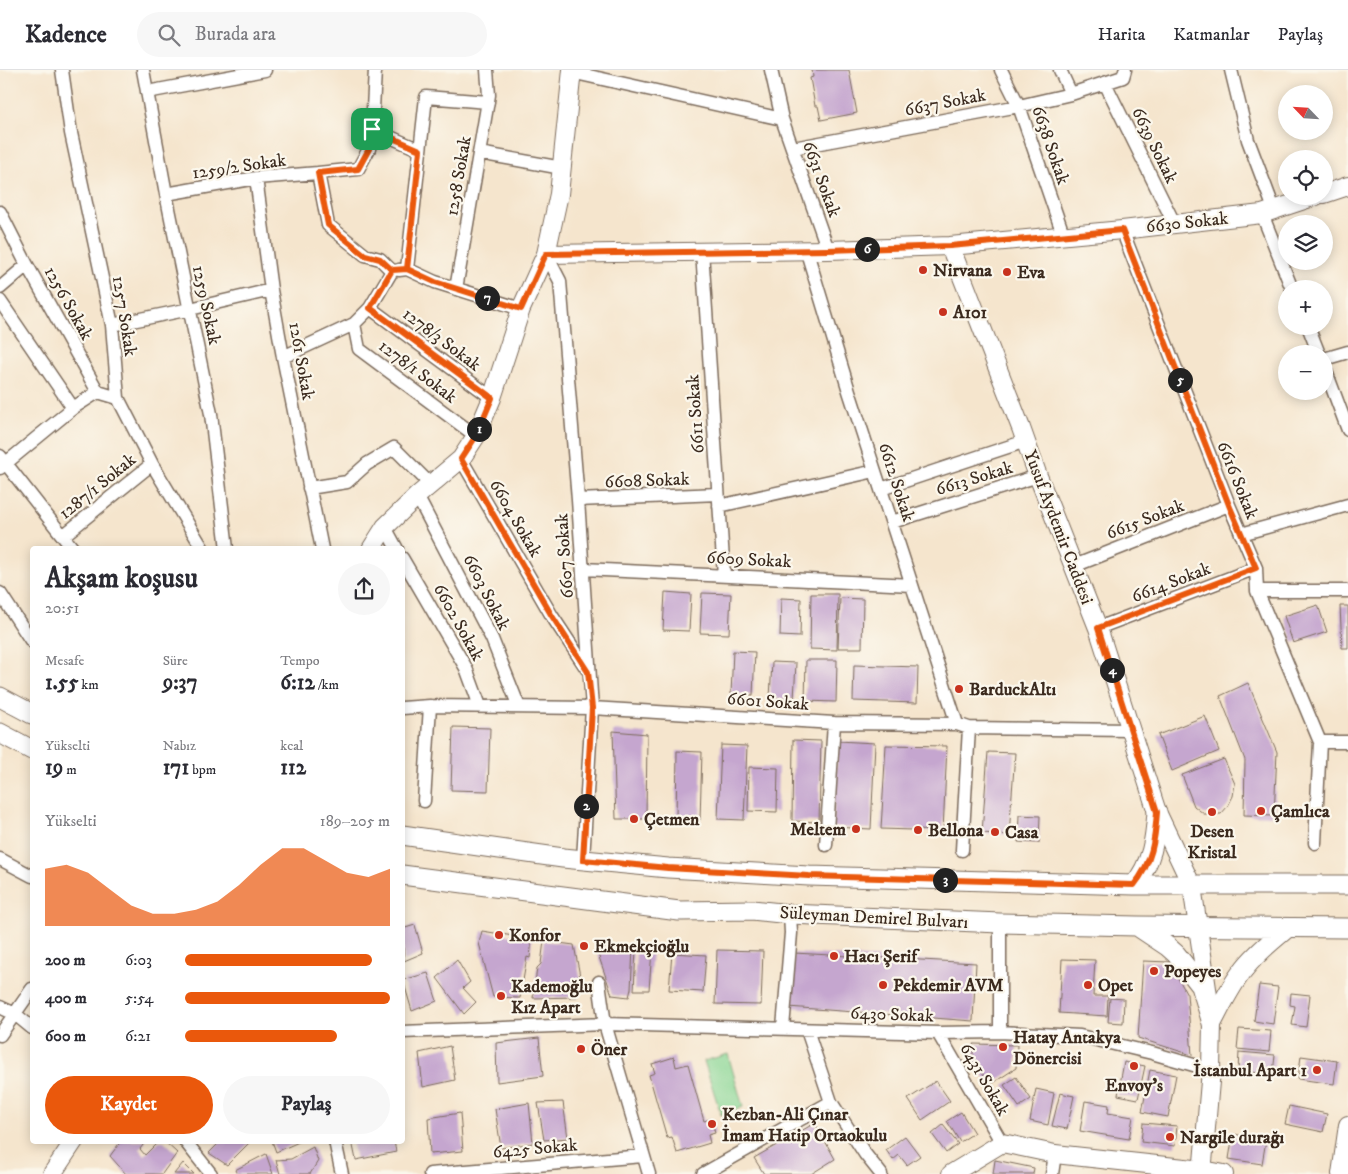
<!DOCTYPE html>
<html lang="tr">
<meta charset="utf-8">
<style>
:root{--surface:#fff;--page:#f7f7f7;--text:#2b2b33;--muted:#7c7c81;--line:#e1e1e2;--accent:#ea580c}
body{margin:0;font-family:"IM FELL DW Pica",serif;background:var(--page);color:var(--text);height:100vh;display:flex;flex-direction:column;font-size:19px;white-space:nowrap}
*{box-sizing:border-box;margin:0}
p{font-size:16px;color:var(--muted)}
.icon{flex:none;width:28px;height:28px;fill:none;stroke:currentColor;stroke-width:2;stroke-linecap:round;stroke-linejoin:round}
.map{position:relative;flex:1;overflow:hidden}
.details{position:absolute;left:30px;top:476px;width:375px;height:598px;display:flex;flex-direction:column;background:var(--surface);border-radius:5px;box-shadow:0 2px 12px #0003}
.details>*{flex:none}
.needle{width:32px;rotate:295deg}
.tools{position:absolute;left:1278px;top:15px;display:grid;gap:10px}
.tools a{display:grid;place-items:center;width:55px;height:55px;border-radius:50%;background:var(--surface);box-shadow:0 2px 12px #0003;font-size:25px}
.pin{position:absolute;display:grid;place-items:center;width:42px;height:42px;color:#fff;margin:-21px;border-radius:10px;box-shadow:0 2px 8px #0006}
.km{position:absolute;width:25px;height:25px;margin:-12px;border-radius:50%;background:#222;color:#fff;font-size:14px;line-height:25px;text-align:center}
.round{display:grid;place-items:center;flex:none;width:52px;height:52px;border-radius:26px;background:var(--page)}
.headline{display:flex;align-items:center;justify-content:space-between;height:85px;padding:0 15px}
h1{font-size:28px;font-weight:700;line-height:38px}
.stats{display:grid;grid-template-columns:repeat(3,1fr);gap:8px;height:85px;padding:5px 15px}
.stats div{display:grid;align-content:center}
.stats b{font-size:21px;font-weight:700}
.stats small{font-size:14px;font-weight:400}
.stats p{font-size:14px}
.chart{height:140px;padding:10px 15px}
.chart p{display:flex;justify-content:space-between}
.chart svg{width:100%;height:90px;margin-top:5px;fill:var(--accent);opacity:.7}
.cta{display:flex;gap:10px;margin-top:auto;padding:10px 15px}
.cta a{flex:1;height:58px;border-radius:30px;background:var(--accent);color:#fff;font-size:20px;font-weight:700;line-height:58px;text-align:center}
.cta a+a{background:var(--page);color:var(--text)}
ul{padding:0 15px;list-style:none;font-size:16px}
li{display:grid;grid-template-columns:80px 60px 1fr;align-items:center;height:38px}
li i{height:12px;border-radius:6px;background:var(--accent)}
header{display:flex;align-items:center;gap:30px;box-sizing:border-box;height:70px;padding:0 25px;background:var(--surface);border-bottom:1px solid var(--line)}
header strong{font-size:24px}
nav{display:flex;gap:28px;margin-inline-start:auto;font-size:18px}
.search{width:350px;height:45px;background:var(--page);display:flex;align-items:center;gap:12px;box-sizing:border-box;padding:0 18px;border-radius:28px;color:var(--muted);font-size:19px}
.map>svg:first-child{display:block}
.green{fill:#8ad694;stroke:#628059}
.building{fill:#c5a6cf}
.lines{fill:none;stroke-linecap:round;stroke-linejoin:round}
.street-casing{stroke:#7c6b5b;stroke-width:15}
.secondary-casing{stroke:#7c6b5b;stroke-width:20}
.primary-casing{stroke:#7c6b5b;stroke-width:21}
.street{stroke:#fff;stroke-width:12}
.secondary{stroke:#fff;stroke-width:18}
.primary{stroke:#fff;stroke-width:19}
.route-casing{stroke:#fff;stroke-width:10}
.route{stroke:#ea580c;stroke-width:6}
.poi-dot{fill:#c8321e;stroke:#fbf7ec;stroke-width:2}
.labels{text-anchor:middle;stroke-width:4.5;stroke-linejoin:round;paint-order:stroke}
.street-label{font-size:18px;fill:#3b2a1e;stroke:#fbf7ec}
.poi-label{font-size:18px;font-weight:bold;fill:#3b2a1e;stroke:#fbf7ec;text-anchor:start}
</style>
<header>
<strong>Kadence</strong>
<div class="search"><svg class="icon" aria-label="search" viewBox="0 0 24 24"><circle cx="10" cy="10" r="6"/><path d="M15 15l6 6"/></svg>Burada ara</div>
<nav><a>Harita</a><a>Katmanlar</a><a>Paylaş</a></nav>
</header>
<div class="map">
<svg width="1348" height="1104" viewBox="0 0 1348 1104">
<rect width="100%" height="100%" fill="#fbf7ec"/>
<filter id="ink" filterUnits="userSpaceOnUse"><feTurbulence type="fractalNoise" baseFrequency=".02" numOctaves="2"/><feDisplacementMap in="SourceGraphic" scale="10" xChannelSelector="R" yChannelSelector="G"/><feConvolveMatrix kernelMatrix="1 2 1 2 8 2 1 2 1" color-interpolation-filters="sRGB"/></filter>
<filter id="wash" filterUnits="userSpaceOnUse"><feTurbulence type="fractalNoise" baseFrequency=".0096" numOctaves="4" result="noise"/><feDisplacementMap in="SourceGraphic" scale="20" xChannelSelector="R" yChannelSelector="G"/><feGaussianBlur stdDeviation="1.12" result="paint"/><feColorMatrix in="noise" values="0 0 0 0 0 0 0 0 0 0 0 0 0 0 0 0 0 1.4 0 .05"/><feComposite in="paint" operator="in"/></filter>
<g filter="url(#wash)">
<rect width="100%" height="100%" fill="#f5e5cd"/>
<path class="green" d="M728,984l15,53 -22,8 -17,-54z"/>
<g id="blocks">
<path class="building" d="M812,0h37l8,43 -36,7 -3,-14h-3l-5,-28 3,-1z
M665,522l26,2 -2,37 -26,-1z
M702,523l29,1 -2,40 -29,-1z
M811,524h27l-1,56 -27,-1z
M781,528l20,1 -1,38 -20,-1z
M840,528l23,1 -1,49h-24z
M1318,535l9,27 -34,11 -9,-27z
M1340,536h8v42h-6z
M733,581l22,1 -2,43 -22,-1z
M806,590h31l-1,42 -31,-1z
M772,592l24,1 -2,36 -24,-1z
M854,595l64,2 -1,36 -64,-2z
M1248,613l29,69 -3,64 -30,-1 1,-55 -25,-64z
M1205,646l14,35 -47,20 -14,-36z
M453,657l37,1 -2,63 -37,-1z
M613,661l34,3 -1,85h-30z
M793,670l28,1 -2,81 -27,-1z
M838,671l37,2 -4,86 -38,-2z
M721,675l26,1 -3,74 -26,-1z
M886,675l61,1 -4,85 -62,-2z
M677,681l25,1 -2,68 -24,-1z
M988,682l27,1 -6,82 -27,-2z
M1224,689l11,25 -2,12 -5,10 -7,8h-17l-10,-8 -12,-31z
M749,697l29,1 -1,44 -29,-1z
M1019,745l21,1 -1,27 -21,-1z
M415,855l8,28 -19,8 -2,-32z
M482,861l50,8 -2,19 -3,-1 -7,41 -27,-1 -14,-54z
M544,871l30,4 6,31 -3,21 -44,1 4,-30 4,-4z
M606,876l27,2 -2,41 -2,8 -17,-2 -14,-41z
M636,879l16,1 -3,40h-15z
M717,880l46,1 -2,54 -46,-1z
M672,883l34,2 -3,37 -34,-2z
M794,883l182,10 -3,58 -185,-14z
M1062,889l33,1 -2,36h15l-1,20 -48,-3z
M457,890l13,22 -7,6 13,14 -12,12 -27,-36z
M1143,891l26,1 18,32 5,61 -54,-17z
M428,903l9,28 -25,10 -9,-31z
M1259,915l19,2 -5,37 -19,-3z
M1291,923l19,2 -4,32 -14,-2 3,-19 -5,-1z
M1110,928l14,1 -1,24 -15,-1z
M1239,959l32,2 -2,21 -32,-3z
M539,968l4,38 -46,6 -1,-39z
M973,974l44,1 -1,23 -26,17 -17,-26z
M450,976l5,34 -32,7 -4,-34z
M1239,982l36,3 -2,19 -35,-3z
M1301,986l36,5 -3,23 -36,-5z
M674,987l2,10 12,-3 16,57 7,-2 4,14 -7,2 2,8 -33,10 -5,-16 -5,1 -18,-63 6,-2 -3,-9z
M1124,992l21,4 -7,33 -20,-4z
M1150,1000l26,5 -8,42 -26,-5z
M1016,1007l15,22 -12,8 -15,-22z
M936,1011l14,20 -28,19 -14,-21z
M1036,1019l18,4 -6,32 -18,-4z
M1060,1023l14,3 -7,33 -15,-3z
M1085,1031l24,4 -1,8 25,4 -4,22 -49,-8z
M563,1032l5,36 -24,2 -6,-37z
M529,1033l4,40 -32,5 -6,-39z
M1289,1036l38,8 -4,18 -38,-8z
M961,1042l13,21 -14,9 -13,-21z
M460,1043l3,38 -33,3 -2,-36z
M815,1053l20,36 -24,15h-47l-10,-16z
M1143,1053l34,3 -2,20 -34,-4z
M943,1055l15,19 -12,9 -14,-19z
M1233,1064l33,6 -4,24 -33,-5z
M905,1066l15,20 -13,9 -8,-10 -6,5 -7,-10z
M121,1071h25l-6,8 5,6 14,-14h5l13,12 -15,21h-36l-16,-18z
M221,1071h30l-24,24 -18,-12z
M272,1071h29l-25,11z
M352,1071h42l2,11 -40,8z
M313,1077l5,14 -8,13h-30l-4,-14 15,-1z
M266,1084l7,20h-36l-2,-4z
M995,1090l39,8 -1,6h-40z
M183,1093l11,11h-20z"/>
</g>
</g>
<g filter="url(#ink)">
<use href="#blocks" fill-opacity="0" stroke="#7c6b5b" stroke-width="1"/>
<g class="lines">
<defs>
<path id="street" d="M62,0l9,63 41,192 6,73 34,66 51,85
M143,0l23,124 45,220 16,135
M771,0l11,49 46,131
M1001,0l18,36 44,128
M1060,0l11,24
M1231,0l17,70 26,69
M571,2l211,47
M1105,13l69,140
M147,22l118,-22
M372,59l48,21
M793,78l226,-42 52,-12 52,-17 2,-7
M479,83l83,15
M256,108l15,112 12,67 39,192
M166,124l90,-16 62,-5
M0,142l27,53 71,127 20,6
M1262,144l30,75
M1122,160l107,275 27,63 1,23 63,151 -5,101
M806,179l43,142 108,333
M702,181l22,324
M546,184l14,27 18,219 14,208 -9,152
M407,199l19,-172 62,5
M399,200l8,-1 28,13 86,27
M0,218l27,-23
M456,219l33,-194 -2,-25
M0,231l73,107
M370,238l122,90
M354,254l5,25 117,87
M112,255l78,-16 81,-19
M1308,256l11,28
M283,287l71,-33 16,-16 22,-37 -12,-12 -15,-4 -37,-30 -10,-52 40,-4 11,-20 3,-20 3,-59
M1324,289l24,-7
M1324,296l24,64
M0,386l73,93
M461,389l91,157 35,53
M0,398l73,-60 25,-16
M309,418l38,-6 20,-18 27,-16 37,37
M881,419l145,-48
M417,426l75,143 27,68
M578,430l140,-6
M719,436l156,-35
M892,452l146,-46
M385,457l12,22
M1241,464l107,-29
M63,466l89,-72
M402,488l64,110 14,38
M1074,496l155,-61
M583,499l329,16
M1257,521h91
M0,523l32,49
M1098,558l158,-60
M402,638l28,-2 162,2 242,15 123,1 12,4 162,2
M1320,672h28
M424,731l6,-95
M826,775l8,-122
M962,780l7,-122
M0,789l32,17
M599,912l6,42 44,150
M0,937l15,7 17,14
M783,958l8,-95 -1,-19
M807,960l24,72 34,52 16,20
M402,962l203,-8 333,9 62,-1 80,4 72,17 59,17
M1000,962v-109
M938,963l64,110
M0,965l32,-46
M185,1071l26,33
M335,1071l7,33
M430,1104l213,-18
M703,1104l128,-72
M1052,1104l3,-20"/>
<path id="secondary" d="M1324,124l24,-8
M950,176l71,182 17,48 60,152 59,184 35,74 20,137 -1,47 -9,104
M546,184l282,-4 122,-4 172,-16 140,-16 54,-18
M371,479l14,-22 32,-31 44,-37 15,-23 16,-38 29,-89 25,-55 13,-60 13,-124
M52,1104l22,-33
M951,1104l51,-31 53,11 148,16 21,4
M1341,1104l7,-49"/>
<path id="primary" d="M0,627l32,17
M0,663l32,17
M402,765l161,23 105,10 141,8 325,9h214
M402,805l277,36 73,-1 38,4 210,9 137,3 211,2
M1134,815c18,-22 21,-45 23,-73
M1137,856l30,20 9,8 25,32 11,37
M1212,953c10,-19 19,-38 32,-54 12,-16 28,-28 43,-41"/>
</defs>
<use href="#street" class="street-casing"/>
<use href="#secondary" class="secondary-casing"/>
<use href="#primary" class="primary-casing"/>
<use href="#street" class="street"/>
<use href="#secondary" class="secondary"/>
<use href="#primary" class="primary"/>
</g>
</g>
<g class="lines" filter="url(#ink)">
<defs>
<path id="route" d="M372,59l48,21 -13,119 -15,1 -22,38 122,90 -16,38 -15,23 91,157 36,56 4,36 -9,152 85,8 141,8 325,9c18,-22 21,-45 23,-73l-59,-184 158,-60 -27,-63 -107,-275 -172,16 -122,4 -282,4 -25,55 -86,-27 -28,-13 -15,1 -12,-11 -15,-4 -37,-30 -10,-52 40,-4 11,-20 3,-20"/>
</defs>
<use href="#route" class="route-casing"/>
<use href="#route" class="route"/>
</g>
<g class="poi-dot">
<circle cx="923" cy="200" r="5"/>
<circle cx="1007" cy="202" r="5"/>
<circle cx="943" cy="242" r="5"/>
<circle cx="959" cy="619" r="5"/>
<circle cx="1261" cy="741" r="5"/>
<circle cx="1212" cy="742" r="5"/>
<circle cx="634" cy="749" r="5"/>
<circle cx="856" cy="759" r="5"/>
<circle cx="918" cy="760" r="5"/>
<circle cx="995" cy="762" r="5"/>
<circle cx="499" cy="865" r="5"/>
<circle cx="584" cy="876" r="5"/>
<circle cx="834" cy="886" r="5"/>
<circle cx="1154" cy="901" r="5"/>
<circle cx="883" cy="915" r="5"/>
<circle cx="1088" cy="915" r="5"/>
<circle cx="501" cy="926" r="5"/>
<circle cx="1003" cy="977" r="5"/>
<circle cx="581" cy="979" r="5"/>
<circle cx="1134" cy="996" r="5"/>
<circle cx="1317" cy="1000" r="5"/>
<circle cx="712" cy="1054" r="5"/>
<circle cx="1170" cy="1067" r="5"/>
</g>
<g class="labels">
<g class="street-label">
<text transform="translate(945 32) rotate(-11)" y="6">6637 Sokak</text>
<text transform="translate(1051 75) rotate(71)" y="6">6638 Sokak</text>
<text transform="translate(1155 75) rotate(64)" y="6">6639 Sokak</text>
<text transform="translate(239 96) rotate(-8)" y="6">1259/2 Sokak</text>
<text transform="translate(458 106) rotate(-80)" y="6">1258 Sokak</text>
<text transform="translate(822 109) rotate(70)" y="6">6631 Sokak</text>
<text transform="translate(1187 152) rotate(-6)" y="6">6630 Sokak</text>
<text transform="translate(69 233) rotate(61)" y="6">1256 Sokak</text>
<text transform="translate(207 235) rotate(78)" y="6">1259 Sokak</text>
<text transform="translate(125 246) rotate(81)" y="6">1257 Sokak</text>
<text transform="translate(442 269) rotate(37)" y="6">1278/3 Sokak</text>
<text transform="translate(302 291) rotate(80)" y="6">1261 Sokak</text>
<text transform="translate(418 301) rotate(37)" y="6">1278/1 Sokak</text>
<text transform="translate(695 344) rotate(-94)" y="6">6611 Sokak</text>
<text transform="translate(974 408) rotate(-17)" y="6">6613 Sokak</text>
<text transform="translate(647 410) rotate(-2)" y="6">6608 Sokak</text>
<text transform="translate(1238 410) rotate(68)" y="6">6616 Sokak</text>
<text transform="translate(897 412) rotate(72)" y="6">6612 Sokak</text>
<text transform="translate(97 416) rotate(-39)" y="6">1287/1 Sokak</text>
<text transform="translate(516 448) rotate(60)" y="6">6604 Sokak</text>
<text transform="translate(1145 449) rotate(-21)" y="6">6615 Sokak</text>
<text transform="translate(1059 457) rotate(69)" y="6">Yusuf Aydemir Caddesi</text>
<text transform="translate(564 486) rotate(-94)" y="6">6607 Sokak</text>
<text transform="translate(749 489) rotate(3)" y="6">6609 Sokak</text>
<text transform="translate(1171 512) rotate(-21)" y="6">6614 Sokak</text>
<text transform="translate(487 522) rotate(63)" y="6">6603 Sokak</text>
<text transform="translate(459 552) rotate(61)" y="6">6602 Sokak</text>
<text transform="translate(768 631) rotate(4)" y="6">6601 Sokak</text>
<text transform="translate(874 847) rotate(3)" y="6">Süleyman Demirel Bulvarı</text>
<text transform="translate(892 944) rotate(2)" y="6">6430 Sokak</text>
<text transform="translate(985 1009) rotate(60)" y="6">6431 Sokak</text>
<text transform="translate(535 1078) rotate(-5)" y="6">6425 Sokak</text>
</g>
<g class="poi-label">
<text x="933" y="206">Nirvana</text>
<text x="1017" y="208">Eva</text>
<text x="953" y="248">A101</text>
<text x="969" y="625">BarduckAltı</text>
<text x="1271" y="747">Çamlıca</text>
<text x="644" y="755">Çetmen</text>
<text x="846" y="765" text-anchor="end">Meltem</text>
<text x="928" y="766">Bellona</text>
<text x="1212" y="767" text-anchor="middle">Desen<tspan x="1212" dy="21">Kristal</tspan></text>
<text x="1005" y="768">Casa</text>
<text x="509" y="871">Konfor</text>
<text x="594" y="882">Ekmekçioğlu</text>
<text x="844" y="892">Hacı Şerif</text>
<text x="1164" y="907">Popeyes</text>
<text x="893" y="921">Pekdemir AVM</text>
<text x="1098" y="921">Opet</text>
<text x="511" y="922">Kademoğlu<tspan x="511" dy="21">Kız Apart</tspan></text>
<text x="1013" y="973">Hatay Antakya<tspan x="1013" dy="21">Dönercisi</tspan></text>
<text x="591" y="985">Öner</text>
<text x="1307" y="1006" text-anchor="end">İstanbul Apart 1</text>
<text x="1134" y="1021" text-anchor="middle">Envoy's</text>
<text x="722" y="1050">Kezban-Ali Çınar<tspan x="722" dy="21">İmam Hatip Ortaokulu</tspan></text>
<text x="1180" y="1073">Nargile durağı</text>
</g>
</g>
</svg>
<div class="tools">
<a><svg class="needle" viewBox="-14 -14 28 28"><path d="M0-13l5 13h-10z" fill="#e53935"/><path d="M0 13l5-13h-10z" fill="#7c7c81"/></svg></a>
<a><svg class="icon" aria-label="locate" viewBox="0 0 24 24"><circle cx="12" cy="12" r="6"/><path d="M12 2v4M12 18v4M2 12h4M18 12h4"/></svg></a>
<a><svg class="icon" aria-label="layers" viewBox="0 0 24 24"><path d="M12 4l9 5-9 5-9-5zM3 14l9 5 9-5"/></svg></a>
<a>+</a>
<a>−</a>
</div>
<div class="pin" style="left:372px;top:59px;background:#1e9e55"><svg class="icon" aria-label="arrive" viewBox="0 0 24 24"><path d="M6 21V4h12l-3 4 3 4H6"/></svg></div>
<b class="km" style="left:479px;top:359px">1</b>
<b class="km" style="left:586px;top:736px">2</b>
<b class="km" style="left:945px;top:810px">3</b>
<b class="km" style="left:1112px;top:600px">4</b>
<b class="km" style="left:1180px;top:310px">5</b>
<b class="km" style="left:867px;top:179px">6</b>
<b class="km" style="left:487px;top:228px">7</b>
<section class="details">
<div class="headline"><div><h1>Akşam koşusu</h1><p>20:51</p></div><a class="round"><svg class="icon" aria-label="share" viewBox="0 0 24 24"><path d="M12 15V3M7 8l5-5 5 5M5 13v7h14v-7"/></svg></a></div>
<div class="stats">
<div><p>Mesafe</p><b>1.55<small> km</small></b></div>
<div><p>Süre</p><b>9:37</b></div>
<div><p>Tempo</p><b>6:12<small> /km</small></b></div>
</div>
<div class="stats">
<div><p>Yükselti</p><b>19<small> m</small></b></div>
<div><p>Nabız</p><b>171<small> bpm</small></b></div>
<div><p>kcal</p><b>112</b></div>
</div>
<div class="chart"><p><span>Yükselti</span>189–205 m</p>
<svg viewBox="0 0 160 44" preserveAspectRatio="none"><path d="M0 44V16L10 14L20 18L30 26L40 34L50 38L60 38L70 36L80 32L90 24L100 14L110 6L120 6L130 12L140 18L150 20L160 16V44z"/></svg>
</div>
<ul>
<li><b>200 m</b>6:03<i style="width:91%"></i></li>
<li><b>400 m</b>5:54<i style="width:100%"></i></li>
<li><b>600 m</b>6:21<i style="width:74%"></i></li>
</ul>
<div class="cta"><a>Kaydet</a><a>Paylaş</a></div>
</section>
</div>
